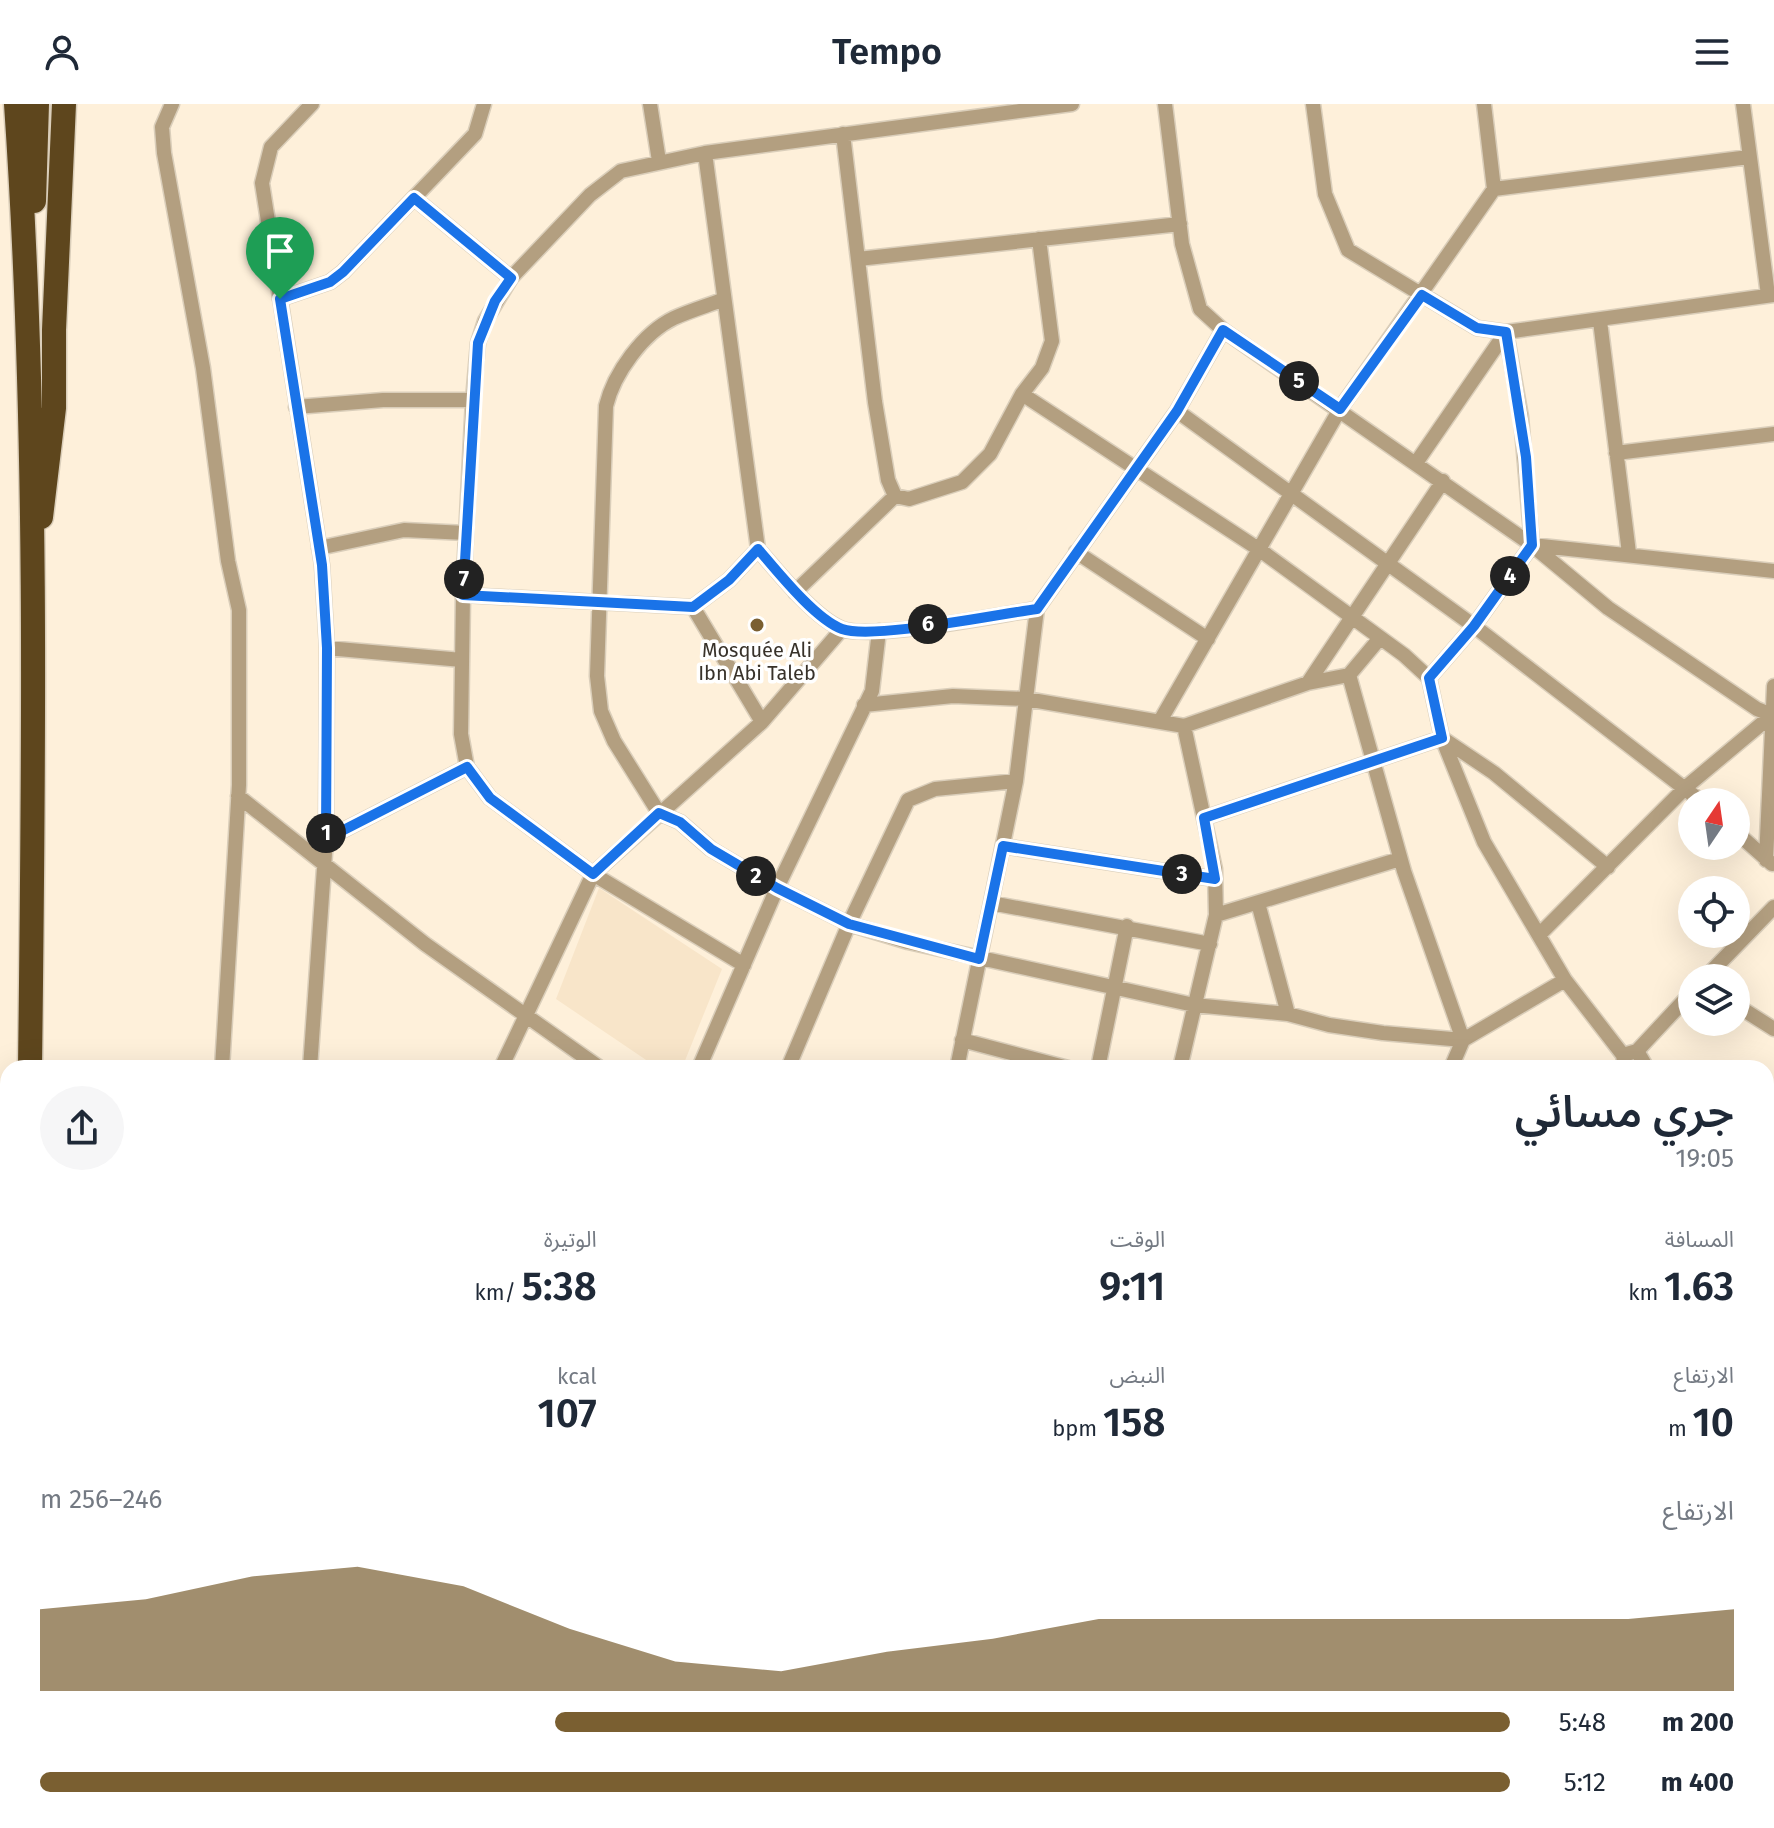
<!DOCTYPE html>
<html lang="ar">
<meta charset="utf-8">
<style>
:root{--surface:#fff;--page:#f6f6f7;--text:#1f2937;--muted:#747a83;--accent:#7a5f31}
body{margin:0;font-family:"Fira Sans","Noto Sans Arabic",sans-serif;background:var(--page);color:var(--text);direction:rtl;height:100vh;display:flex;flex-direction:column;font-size:30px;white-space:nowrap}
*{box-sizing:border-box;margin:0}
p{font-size:26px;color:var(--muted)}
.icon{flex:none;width:44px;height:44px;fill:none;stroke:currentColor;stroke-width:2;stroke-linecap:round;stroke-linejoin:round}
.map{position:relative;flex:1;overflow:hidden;direction:ltr}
.details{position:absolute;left:0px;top:956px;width:1774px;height:768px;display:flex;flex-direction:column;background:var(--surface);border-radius:24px 24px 0 0;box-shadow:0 8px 32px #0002;direction:rtl}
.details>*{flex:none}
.needle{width:52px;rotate:13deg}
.buttons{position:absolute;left:1678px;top:684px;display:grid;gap:16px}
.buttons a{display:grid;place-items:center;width:72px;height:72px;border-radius:50%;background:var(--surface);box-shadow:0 8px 32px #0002;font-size:40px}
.pin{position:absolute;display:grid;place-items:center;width:68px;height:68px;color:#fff;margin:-82px -34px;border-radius:50% 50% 50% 0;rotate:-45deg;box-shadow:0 0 8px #0007}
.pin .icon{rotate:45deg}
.km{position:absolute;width:40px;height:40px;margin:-20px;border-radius:50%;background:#222;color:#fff;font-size:22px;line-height:40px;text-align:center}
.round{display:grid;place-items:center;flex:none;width:84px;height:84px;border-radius:42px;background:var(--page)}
.overview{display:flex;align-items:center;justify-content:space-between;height:136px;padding:0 40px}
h1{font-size:44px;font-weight:600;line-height:60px}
.figures{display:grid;grid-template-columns:repeat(3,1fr);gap:12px;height:136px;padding:8px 40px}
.figures div{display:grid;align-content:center}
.figures b{font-size:40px;font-weight:600}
.figures small{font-size:22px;font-weight:400}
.figures p{font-size:22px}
.chart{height:224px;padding:16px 40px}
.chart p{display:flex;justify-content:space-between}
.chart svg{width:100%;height:144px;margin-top:8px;fill:var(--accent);opacity:.7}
ul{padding:0 40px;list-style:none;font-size:26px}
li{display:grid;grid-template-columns:128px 96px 1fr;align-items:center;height:60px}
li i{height:20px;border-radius:10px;background:var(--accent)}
header{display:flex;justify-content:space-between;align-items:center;height:104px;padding:0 40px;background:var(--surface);font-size:36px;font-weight:600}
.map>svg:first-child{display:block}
.built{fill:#f8e5c9}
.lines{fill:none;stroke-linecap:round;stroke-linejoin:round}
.minor-casing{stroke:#daceba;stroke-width:17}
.tertiary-casing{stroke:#daceba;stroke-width:21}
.motorway-casing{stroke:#daceba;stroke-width:27}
.minor{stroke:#b39f80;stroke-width:14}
.tertiary{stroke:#b39f80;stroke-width:18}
.motorway{stroke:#5e461d;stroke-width:24}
.route-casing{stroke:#fff;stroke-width:16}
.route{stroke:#1a73e8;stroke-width:10}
.poi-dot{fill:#7a5f31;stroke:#fff;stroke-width:3}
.labels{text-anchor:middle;stroke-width:7;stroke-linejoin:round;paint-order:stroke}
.poi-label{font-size:20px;fill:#38322a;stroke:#fff}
</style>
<header><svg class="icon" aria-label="menu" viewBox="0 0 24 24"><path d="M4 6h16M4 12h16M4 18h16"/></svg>Tempo<svg class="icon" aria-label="person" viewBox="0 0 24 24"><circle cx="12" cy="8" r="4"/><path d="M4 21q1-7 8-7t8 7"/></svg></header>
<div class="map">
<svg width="1774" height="1724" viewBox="0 0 1774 1724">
<rect width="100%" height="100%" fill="#fef0da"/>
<path class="built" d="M599,784l123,81 -40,99h-24l-102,-69z
M505,1716h441l11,8h-453z"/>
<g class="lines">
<defs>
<path id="minor" d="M172,0l-10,23 2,26 39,215 25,193 11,49v175l-17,283
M650,0l9,57
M1165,0l17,140 18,65 23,21 309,215 76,63 149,101 15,6 -86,72 -147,148
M1313,0l12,90 23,56 129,78 29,4 268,-37
M1484,0l10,85
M1743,0l25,191
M843,30l32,268 13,78 7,16 14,3 53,-17 28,-28 32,-60 20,-26 10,-27 -13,-102
M705,49l53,396c19,22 56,69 84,80 31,11 156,-14 195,-20
M414,94l97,80
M858,155l322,-35
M280,195l50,-17 13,-10 132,-138 9,-30
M722,196c-16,6 -33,11 -48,18 -31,15 -60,55 -68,88l-9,270 4,35 13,30 45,72 21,9 31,27 66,39 72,36 59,18 286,63 94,9 41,11 54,8 80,7 102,-60
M1600,217l29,232
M1022,290l238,156 144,105 25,23 13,60 42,104 81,138 58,75 2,13
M296,303l87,-7h90
M1177,307l297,215 228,176
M1616,349l158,-19
M1416,359l90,-131
M1532,441l242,26
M319,444l85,-18 62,3
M1076,448l132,87
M795,488l100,-96
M463,491l230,12 69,115
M693,503l36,-27 29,-31
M327,544l135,12
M1349,571l55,196 59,169 -12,28
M1429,574l45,-52 58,-81 -11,-128 -15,-85
M1308,579l135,-202
M864,601l89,-9 73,3 158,27 124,-43 41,-8 31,-37
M1160,617l180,-312 154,-220 255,-32
M238,692l187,148 175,124
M1204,714l238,-80 52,35 114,94
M1736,728l36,32
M326,735l141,-72
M1003,742l212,33
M1766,756l8,-174
M991,799l219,41
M1258,799l30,111
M1216,811l184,-56
M744,861l-151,-91 -103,-76 -23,-31 -6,-33 2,-139 10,-195 5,-57 7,-22 26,-43 79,-83 31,-24 84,-18 367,-49
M1705,874l69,-71
M1736,901l38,24
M962,936l106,28
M1637,947l10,17
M1623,951l14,-4 55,-59
M310,964l16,-229 1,-191 -5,-83 -60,-382 9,-36 41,-43
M501,964l92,-194 169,-152 80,-93
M699,964l78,-180 95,-197 7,-60
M788,964l61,-144 59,-124 27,-11 81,-8
M957,964l59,-287 21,-172 140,-198 46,-81
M1098,964l29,-142
M1180,964l36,-153 -1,-46 -31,-143
M1766,1097l8,-2
M1766,1354h8
M1766,1554h8
M1766,1636h8
M978,1716l10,8
M1123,1716l10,8
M1431,1716l10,8
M1655,1716l11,8
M1214,1724l6,-8
M1373,1724l6,-8
M1698,1724v-8
M1708,1724l66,-2"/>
<path id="tertiary" d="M1766,1441l8,-1
M1766,1470h8
M0,1677l8,-41"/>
<path id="motorway" d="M16,0c22,320 18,643 14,964
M34,97l3,-97
M41,413l13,-109v-78l10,-226
M0,1639l8,-87"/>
</defs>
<use href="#minor" class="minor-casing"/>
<use href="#tertiary" class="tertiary-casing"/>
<use href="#motorway" class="motorway-casing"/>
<use href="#minor" class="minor"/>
<use href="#tertiary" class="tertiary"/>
<use href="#motorway" class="motorway"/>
</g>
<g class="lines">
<defs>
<path id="route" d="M414,94l97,80 -16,23 -17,42 -15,252 230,12 36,-27 29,-31c19,22 57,70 84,80 31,11 156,-15 195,-20l140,-198 46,-81 117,79 82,-114 55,33 29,4 20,125 6,88 -58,81 -45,52 13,60 -238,80 11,61 -212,-33 -24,113 -130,-35 -72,-36 -66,-39 -31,-27 -21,-9 -66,61 -103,-76 -23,-31 -141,72 1,-191 -5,-83 -42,-266 50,-17 13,-10z"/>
</defs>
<use href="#route" class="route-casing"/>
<use href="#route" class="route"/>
</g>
<circle class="poi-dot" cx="757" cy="521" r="8"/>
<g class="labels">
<g class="poi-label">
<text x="757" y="553">Mosquée Ali<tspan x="757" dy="23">Ibn Abi Taleb</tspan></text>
</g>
</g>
</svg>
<div class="buttons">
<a><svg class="needle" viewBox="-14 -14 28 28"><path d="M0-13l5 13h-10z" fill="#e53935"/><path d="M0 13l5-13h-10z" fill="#747a83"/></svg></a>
<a><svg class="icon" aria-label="locate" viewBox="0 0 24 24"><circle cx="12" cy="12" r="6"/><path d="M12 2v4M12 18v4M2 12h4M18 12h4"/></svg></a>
<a><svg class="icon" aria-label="layers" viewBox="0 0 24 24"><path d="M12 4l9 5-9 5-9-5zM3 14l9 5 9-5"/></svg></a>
</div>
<div class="pin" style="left:280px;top:195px;background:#1e9e55"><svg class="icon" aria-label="arrive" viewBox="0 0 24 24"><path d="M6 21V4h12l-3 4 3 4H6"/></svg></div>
<b class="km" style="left:326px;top:729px">1</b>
<b class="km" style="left:756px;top:772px">2</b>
<b class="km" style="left:1182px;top:770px">3</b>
<b class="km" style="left:1510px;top:472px">4</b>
<b class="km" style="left:1299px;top:277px">5</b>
<b class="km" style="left:928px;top:520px">6</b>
<b class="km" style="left:464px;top:475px">7</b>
<section class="details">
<div class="overview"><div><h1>جري مسائي</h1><p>19:05</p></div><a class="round"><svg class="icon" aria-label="share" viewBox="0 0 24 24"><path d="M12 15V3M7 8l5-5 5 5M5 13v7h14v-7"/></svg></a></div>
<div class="figures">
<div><p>المسافة</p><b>1.63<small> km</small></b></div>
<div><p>الوقت</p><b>9:11</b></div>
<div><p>الوتيرة</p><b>5:38<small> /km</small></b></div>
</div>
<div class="figures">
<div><p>الارتفاع</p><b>10<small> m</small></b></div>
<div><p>النبض</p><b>158<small> bpm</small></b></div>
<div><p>kcal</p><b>107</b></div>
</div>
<div class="chart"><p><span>الارتفاع</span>246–256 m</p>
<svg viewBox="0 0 160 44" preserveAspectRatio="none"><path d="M0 44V19L10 16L20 9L30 6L40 12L50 25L60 35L70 38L80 32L90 28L100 22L110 22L120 22L130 22L140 22L150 22L160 19V44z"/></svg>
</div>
<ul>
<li><b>200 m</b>5:48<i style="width:65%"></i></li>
<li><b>400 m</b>5:12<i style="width:100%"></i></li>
</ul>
</section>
</div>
